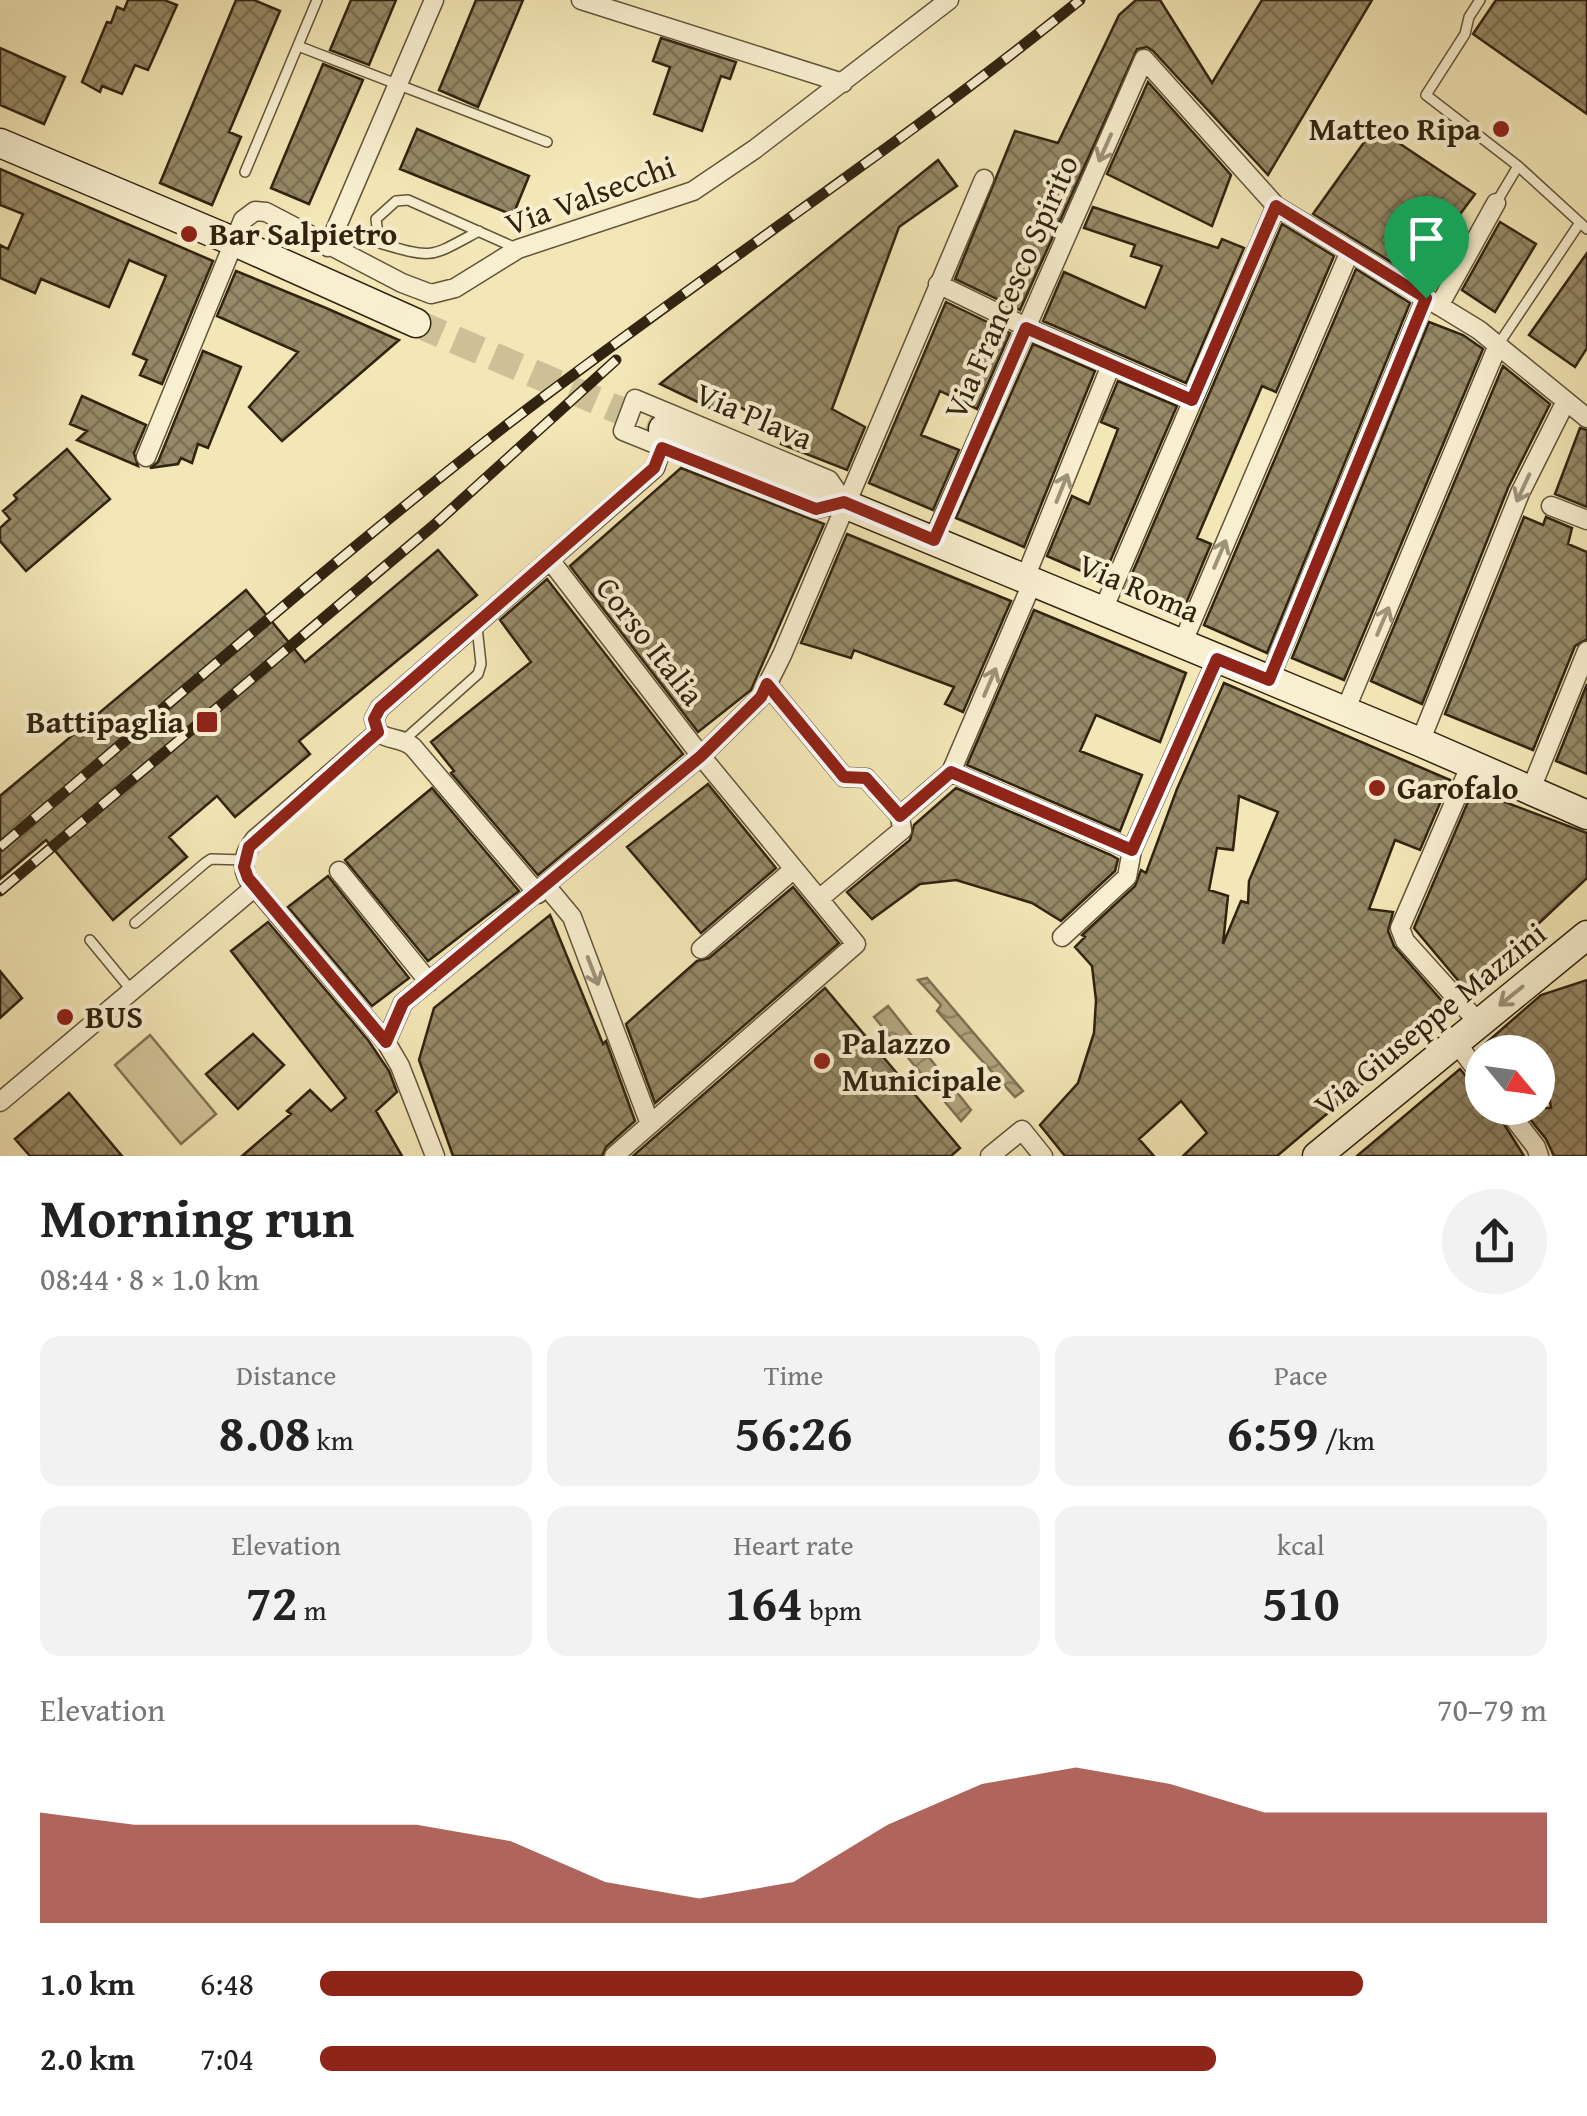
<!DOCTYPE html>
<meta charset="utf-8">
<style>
:root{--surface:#fff;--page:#f2f2f2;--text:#222;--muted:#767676;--accent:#8f2418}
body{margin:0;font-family:"Gentium Book Plus",serif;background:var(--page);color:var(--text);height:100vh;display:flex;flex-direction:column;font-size:38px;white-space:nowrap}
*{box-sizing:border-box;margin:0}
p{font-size:32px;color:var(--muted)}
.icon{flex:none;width:55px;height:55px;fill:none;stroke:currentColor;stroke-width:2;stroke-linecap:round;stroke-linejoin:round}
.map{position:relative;height:1156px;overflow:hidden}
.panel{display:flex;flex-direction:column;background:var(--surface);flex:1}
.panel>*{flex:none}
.needle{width:65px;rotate:119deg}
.buttons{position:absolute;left:1465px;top:1035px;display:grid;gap:20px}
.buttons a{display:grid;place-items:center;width:90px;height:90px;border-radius:50%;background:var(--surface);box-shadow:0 10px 40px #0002;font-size:50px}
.pin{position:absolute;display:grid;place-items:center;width:85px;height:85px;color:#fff;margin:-102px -42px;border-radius:50% 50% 50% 0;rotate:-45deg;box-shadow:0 0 10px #0007}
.pin .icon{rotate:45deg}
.round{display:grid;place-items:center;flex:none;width:105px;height:105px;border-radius:52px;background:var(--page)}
.head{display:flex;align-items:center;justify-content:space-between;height:170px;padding:0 40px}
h1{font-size:55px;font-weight:700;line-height:75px}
.figures{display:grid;grid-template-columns:repeat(3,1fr);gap:15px;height:170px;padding:10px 40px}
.figures div{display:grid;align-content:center;border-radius:20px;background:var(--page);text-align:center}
.figures b{font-size:50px;font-weight:700}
.figures small{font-size:28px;font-weight:400}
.figures p{font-size:28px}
.chart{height:280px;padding:20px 40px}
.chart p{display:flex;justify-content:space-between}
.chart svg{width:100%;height:180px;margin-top:10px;fill:var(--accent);opacity:.7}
ul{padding:0 40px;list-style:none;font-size:32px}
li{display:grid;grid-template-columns:160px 120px 1fr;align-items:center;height:75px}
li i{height:25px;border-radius:12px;background:var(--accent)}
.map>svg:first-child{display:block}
.green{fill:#d3c69b;stroke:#827456;stroke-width:2.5}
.water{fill:url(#water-waves);stroke:#7e7052;stroke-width:2.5}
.building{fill:url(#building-cross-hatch);stroke:#312310;stroke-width:2.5;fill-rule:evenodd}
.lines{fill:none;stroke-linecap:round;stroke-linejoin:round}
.secondary-tunnel{stroke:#cdc096;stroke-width:28;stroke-dasharray:28 14;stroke-linecap:butt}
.lane-casing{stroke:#62543a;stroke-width:12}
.street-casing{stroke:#62543a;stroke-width:21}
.secondary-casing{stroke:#312310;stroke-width:31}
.lane{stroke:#f8efd0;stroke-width:9}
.street{stroke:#f8efd0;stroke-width:18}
.secondary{stroke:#f8efd0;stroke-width:28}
.rail-casing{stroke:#312310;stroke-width:11}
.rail{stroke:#f8efd0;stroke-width:8;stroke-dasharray:22;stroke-linecap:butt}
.oneway{stroke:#9e937a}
.route-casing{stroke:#fff;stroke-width:20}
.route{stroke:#8f2418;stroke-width:12}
.poi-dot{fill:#8f2418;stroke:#f8efd0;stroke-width:4}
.labels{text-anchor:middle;stroke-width:8;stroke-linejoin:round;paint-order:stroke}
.poi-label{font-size:32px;font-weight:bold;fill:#312310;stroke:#f8efd0;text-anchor:start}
.street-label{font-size:32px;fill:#312310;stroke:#f8efd0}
</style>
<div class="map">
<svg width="1587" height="1156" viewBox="0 0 1587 1156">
<defs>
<pattern id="water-waves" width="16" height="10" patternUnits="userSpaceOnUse" patternTransform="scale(2.5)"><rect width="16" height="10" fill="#b2a47e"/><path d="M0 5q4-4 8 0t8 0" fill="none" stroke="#918566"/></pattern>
<pattern id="building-cross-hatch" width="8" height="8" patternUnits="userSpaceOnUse" patternTransform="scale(2.5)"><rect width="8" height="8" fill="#968967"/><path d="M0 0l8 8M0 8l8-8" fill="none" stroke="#7b7053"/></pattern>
</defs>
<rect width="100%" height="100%" fill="#f4e7b7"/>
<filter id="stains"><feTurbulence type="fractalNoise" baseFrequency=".002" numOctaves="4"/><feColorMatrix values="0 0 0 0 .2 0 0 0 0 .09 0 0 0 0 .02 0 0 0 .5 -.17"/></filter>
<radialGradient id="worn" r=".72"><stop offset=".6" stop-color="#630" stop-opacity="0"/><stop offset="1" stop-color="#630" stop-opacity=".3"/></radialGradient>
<path class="green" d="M150,1035l66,79 -35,30 -66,-79z"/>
<path class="water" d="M927,978l96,113 -8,6 -78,-86 4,-6 -23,-25z
M888,1006l83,104 -10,11 -87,-104z"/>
<path class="building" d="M128,0h36l13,5 -29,65 -13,-5 -13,29 -20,-8 -2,6 -18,-10 25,-60 4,1 6,-16 7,3z
M236,0h18l26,11 -51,121 12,5 -29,68 -52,-22z
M351,0h45l-27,65 -39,-15z
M476,0h47l-45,107 -39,-17z
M1136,0h24l52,83 50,-83h110l-104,175 -115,-124 -6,-4 -10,2 -117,261 -65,-31 60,-148 43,12 61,-128z
M1496,0h91v114l-114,-80z
M661,38l75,24 -6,17 -9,-3 -19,55 -48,-17 16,-47 -17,-6z
M0,48l65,29 -21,47 -44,-19z
M323,64l40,16 -54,124 -38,-16z
M1148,82l83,93 -19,51 -105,-52z
M1375,127l100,67 -61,82 -101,-62z
M417,129l112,47 -16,39 -113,-46z
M938,160l19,26 -58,41 -67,182 33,18 -18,43 -66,-26 6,-14 -56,-27 -6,12 -65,-31z
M0,169l213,92 -51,123 -22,-9 7,-15 -14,-6 33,-78 -37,-16 -20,47 -68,-28 -6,14 -35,-15v-33l8,4 15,-35 -23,-9z
M1093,207l125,41 4,-9 22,9 -58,135 -143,-62 21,-49 81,36 17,-42 -31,-10 4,-11 -51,-17z
M1500,222l36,22 -41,68 -33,-22z
M1282,224l52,32 -58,136 -14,-6 -65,152 14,6 -29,69 -57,-23z
M1587,253v95l-12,19 -46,-32z
M1356,269l54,34 -143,350 -63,-28z
M236,271l90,37 73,32 -117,101 -33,-34 49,-55 -81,-36z
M946,302l64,31 -33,76 -37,-18 -19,44 38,15 -26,60 -64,-27z
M1429,322l34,13 20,14 -139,331 -52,-22z
M1033,344l62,27 -71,176 -68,-29z
M203,351l38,16 -33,81 -10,-4 -6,19 -11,-5 -3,6 -28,4 8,-6z
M1503,366l47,38 -42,84 -86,216 -51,-23z
M1118,381l59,25 -75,174 -55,-24 25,-60 17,8 29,-75 -17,-7z
M82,396l64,29 -12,28 4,13 -61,-26 10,-9 -17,-7z
M1580,428l7,2v77l-32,-13z
M67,449l43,50 -84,72 -26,-30v-13l10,-9 -7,-8 14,-12 -3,-4z
M681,468l143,56 -73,166 -53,42 -128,-166z
M1524,517l19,8 3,-8 26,11 -4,16 19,8v87l-12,7 -42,104 -88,-36z
M847,534l164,67 -48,111 -18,-8 9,-17 -100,-37 -3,8 -50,-15z
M438,550l39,45 -178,146 11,13 -75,63 -18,-21 -48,41 18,20 -74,63 -67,-80 -46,39v-83l246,-206 59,72z
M547,579l136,175 -145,121 -87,-102 3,-2 -23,-29 100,-80 -31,-42z
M1034,610l152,63 -26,69 -64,-27 -16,36 62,24 -22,56 -153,-66z
M1224,683l226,97 -30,70 -25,-10 -26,69 24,3 -5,19 6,15 56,64 -173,146h-94l24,-23 -26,-32 -42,38 15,17h-89l-25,-31 38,-42 16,-50 2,-33 -4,-34 -17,-19 10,-10 -3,-2 53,-49 6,-16 5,3 31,-84zM1239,796l39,16 -29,69 -1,22 -7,-2 -18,43 5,-48 -19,-6 8,-42 16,2z
M1587,684v90l-31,-13z
M708,784l68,84 -75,65 -74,-86z
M432,788l87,103 -91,70 -83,-101z
M956,788l155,67 7,4 -3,12 -54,50 -29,-18 -76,-23 -36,4 -48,35 -25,-27 63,-52 4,-15z
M1473,790l114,43v45l-120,113 -53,-63z
M328,876l81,102 -37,28 -84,-99z
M793,887l46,56 -184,160 -29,-79 71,-63 12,-3z
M550,915l53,129 3,-3 29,80 -29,26 -4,9h-149l-34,-96 15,-52z
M268,922l100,118 21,31 8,21 -21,19 26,45h-160l49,-42 -4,-3 23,-21 21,21 15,-13 -115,-147z
M0,971l22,27 -22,20z
M1587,980v176h-33l-8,-17 -25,-31h30l-9,-56h-60v5l-4,-7 63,-55z
M825,988l135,160 -9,8h-318z
M253,1034l31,31 -46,44 -32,-35z
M1460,1069l13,16 9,4v19h12l30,48h-167z
M69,1093l53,63h-92l-15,-17z"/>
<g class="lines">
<path class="secondary-tunnel" d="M416,323l247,106"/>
<defs>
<path id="lane" d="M1480,0l-11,17 -4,17 -39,61 92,71 -22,37
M298,46l249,96
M1518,166l69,63
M245,172l72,-172
M479,231c-50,27 -45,28 -100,12l-3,-24 20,-18 12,-1 110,49
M1498,345l81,-121
M404,740l74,-66 3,-10 -4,-37
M135,923l70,-60 6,-4 33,1
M90,940l42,51"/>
<path id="street" d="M581,0l262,83
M328,247l106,-247
M938,284l88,43 167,73
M1439,306l57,-103
M635,399l194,81 15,22 -28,7 -193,-78z
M146,457l97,-237 12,-9 11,1 136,71 29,11 24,-6 63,-39 175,-58 62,-42 194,-149
M1551,506l36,14
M933,540l211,-481 132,147 203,124 108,88
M550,560l151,196 155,188 -242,212
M1025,578l86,-213
M1103,610l173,-404
M1182,644l168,-393
M1269,680l157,-383
M767,684l77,93 22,1 34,38 51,-44 82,-191
M1345,711l153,-366
M378,732c10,9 24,5 35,15l125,147
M1420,742l100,-249 46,-92
M1471,764l-71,164 5,13 73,81
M951,772l181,78
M1531,789l56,-138
M339,871l90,111
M547,887l25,30 78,207
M819,899l83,-69 -2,-14
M1062,937l65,-60 5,-27 85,-191
M701,949l93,-80
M1455,1041l27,36
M386,1042l17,-39 298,-247 60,-59 21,-42 202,-476
M0,1102l255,-215
M1506,1108l30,39 3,9
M435,1156l-35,-90 -14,-24 -138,-163c-8,-15 -3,-27 7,-40l123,-107 -4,-13 6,-11 275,-240 7,-20
M990,1156l32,-26 21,26"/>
<path id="secondary" d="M0,143l235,99 181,81
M663,429l757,313 167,73
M1317,1156l270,-221"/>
</defs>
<use href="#lane" class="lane-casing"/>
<use href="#street" class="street-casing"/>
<use href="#secondary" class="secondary-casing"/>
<use href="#lane" class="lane"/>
<use href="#street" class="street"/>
<use href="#secondary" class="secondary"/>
<defs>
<path id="rail" d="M0,847c167,-141 332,-286 504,-420 189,-146 390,-276 576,-427
M0,891l434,-366 182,-165"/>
</defs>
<use href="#rail" class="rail-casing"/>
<use href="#rail" class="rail"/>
</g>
<defs><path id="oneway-shaft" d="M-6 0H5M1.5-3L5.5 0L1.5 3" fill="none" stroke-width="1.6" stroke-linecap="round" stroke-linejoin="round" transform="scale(2.5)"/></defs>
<g class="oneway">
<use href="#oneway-shaft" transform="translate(1105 148) rotate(114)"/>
<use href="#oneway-shaft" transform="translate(1062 488) rotate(-68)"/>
<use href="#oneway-shaft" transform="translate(1523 488) rotate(115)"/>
<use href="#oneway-shaft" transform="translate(1220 554) rotate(-67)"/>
<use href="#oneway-shaft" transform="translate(1383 621) rotate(-67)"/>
<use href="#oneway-shaft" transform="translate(990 682) rotate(-67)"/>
<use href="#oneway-shaft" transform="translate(593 971) rotate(69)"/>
<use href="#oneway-shaft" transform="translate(1511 996) rotate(141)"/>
</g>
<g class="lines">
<defs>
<path id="route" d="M1276,206l150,92 -157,382 -52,-21 -85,191 -181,-78 -51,44 -34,-38 -22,-1 -77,-93 -6,13 -60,59 -298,247 -17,39 -138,-164 -4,-11 5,-20 129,-115 -4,-13 6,-11 274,-240 8,-20 154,61 28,-7 90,38 92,-212 166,72z"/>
</defs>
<use href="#route" class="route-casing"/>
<use href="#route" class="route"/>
</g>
<g class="poi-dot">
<circle cx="1501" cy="129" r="10"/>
<circle cx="189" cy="234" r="10"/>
<rect x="195" y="710" width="24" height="24" rx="5"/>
<circle cx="1377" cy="788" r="10"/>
<circle cx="65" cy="1017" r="10"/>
<circle cx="822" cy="1061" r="10"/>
</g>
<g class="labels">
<g class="poi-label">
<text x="1481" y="140" text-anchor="end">Matteo Ripa</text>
<text x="209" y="245">Bar Salpietro</text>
<text x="184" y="733" text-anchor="end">Battipaglia</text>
<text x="1397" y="799">Garofalo</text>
<text x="85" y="1028">BUS</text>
<text x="842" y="1054">Palazzo<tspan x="842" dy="37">Municipale</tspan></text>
</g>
<g class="street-label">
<text transform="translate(590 195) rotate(-20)" y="11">Via Valsecchi</text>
<text transform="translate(1011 287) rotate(-66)" y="11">Via Francesco Spirito</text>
<text transform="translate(754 416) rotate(23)" y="11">Via Plava</text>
<text transform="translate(1139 588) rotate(23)" y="11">Via Roma</text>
<text transform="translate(650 641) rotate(52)" y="11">Corso Italia</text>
<text transform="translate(1430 1019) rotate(-39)" y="11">Via Giuseppe Mazzini</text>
</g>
</g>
<rect width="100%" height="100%" filter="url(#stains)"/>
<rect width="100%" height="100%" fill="url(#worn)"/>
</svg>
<div class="buttons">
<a><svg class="needle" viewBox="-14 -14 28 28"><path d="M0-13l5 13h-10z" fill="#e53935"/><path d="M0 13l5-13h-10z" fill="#767676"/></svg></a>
</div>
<div class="pin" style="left:1426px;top:298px;background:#1e9e55"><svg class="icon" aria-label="arrive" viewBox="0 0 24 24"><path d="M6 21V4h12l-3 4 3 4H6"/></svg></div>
</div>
<section class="panel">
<div class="head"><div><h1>Morning run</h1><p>08:44 · 8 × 1.0 km</p></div><a class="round"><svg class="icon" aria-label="share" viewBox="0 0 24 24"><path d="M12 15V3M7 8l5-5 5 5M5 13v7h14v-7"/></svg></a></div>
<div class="figures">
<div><p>Distance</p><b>8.08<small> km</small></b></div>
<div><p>Time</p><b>56:26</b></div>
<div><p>Pace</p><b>6:59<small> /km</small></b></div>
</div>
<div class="figures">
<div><p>Elevation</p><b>72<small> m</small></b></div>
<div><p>Heart rate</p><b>164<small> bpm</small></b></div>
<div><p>kcal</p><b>510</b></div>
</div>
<div class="chart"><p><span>Elevation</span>70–79 m</p>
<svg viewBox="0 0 160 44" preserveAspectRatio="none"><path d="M0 44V17L10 20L20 20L30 20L40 20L50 24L60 34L70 38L80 34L90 20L100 10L110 6L120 10L130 17L140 17L150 17L160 17V44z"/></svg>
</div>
<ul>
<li><b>1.0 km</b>6:48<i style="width:85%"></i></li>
<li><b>2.0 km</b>7:04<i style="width:73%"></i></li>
</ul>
</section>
